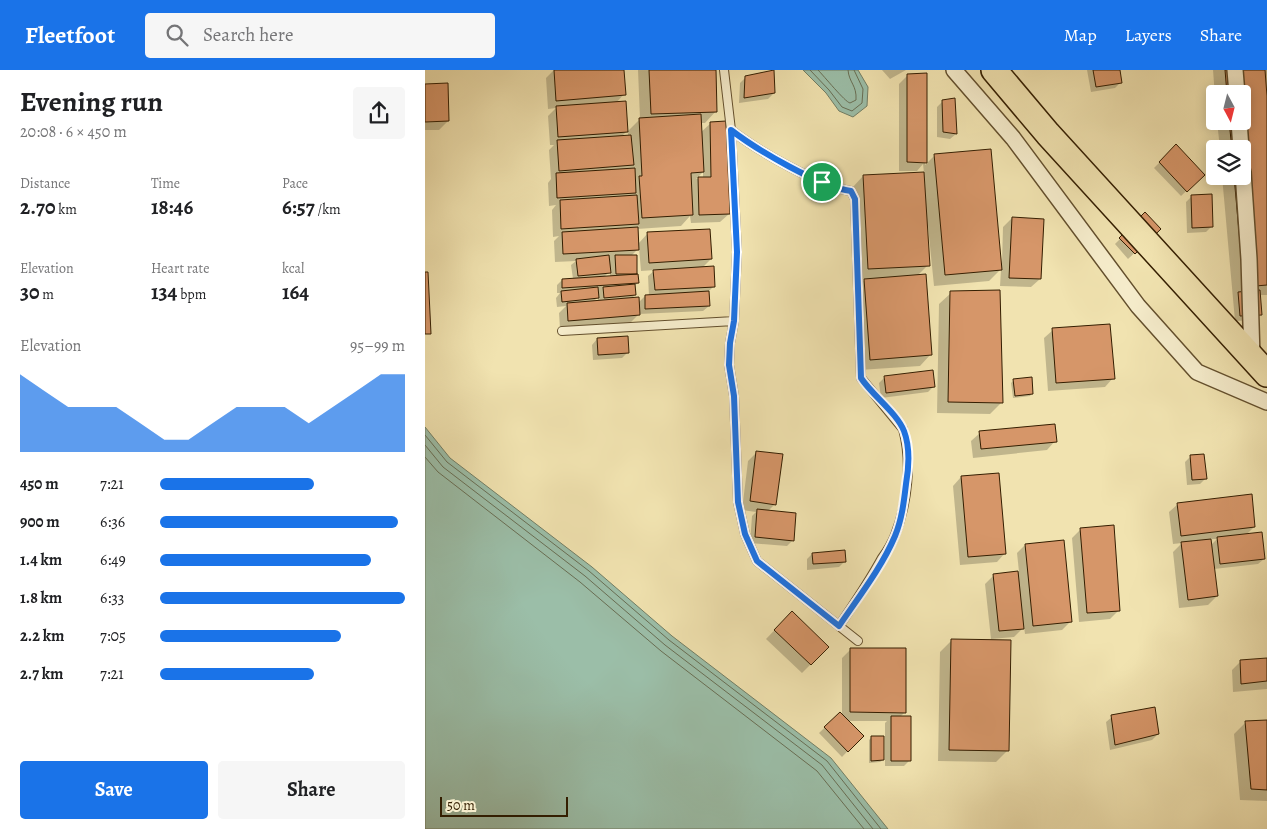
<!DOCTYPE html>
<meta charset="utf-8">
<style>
:root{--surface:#fff;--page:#f6f6f6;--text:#202124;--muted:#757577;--accent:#1a73e8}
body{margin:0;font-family:Alegreya,serif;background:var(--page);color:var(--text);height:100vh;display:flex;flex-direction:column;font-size:19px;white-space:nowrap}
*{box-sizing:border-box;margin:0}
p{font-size:16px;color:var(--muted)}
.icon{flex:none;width:28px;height:28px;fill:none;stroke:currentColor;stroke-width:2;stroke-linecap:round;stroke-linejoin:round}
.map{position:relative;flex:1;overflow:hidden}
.panel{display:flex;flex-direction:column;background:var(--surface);width:425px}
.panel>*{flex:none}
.needle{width:32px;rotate:173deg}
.fabs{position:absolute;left:781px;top:15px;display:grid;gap:10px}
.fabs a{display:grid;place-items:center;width:45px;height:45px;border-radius:5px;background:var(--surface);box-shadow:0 2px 12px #0003;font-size:25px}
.scale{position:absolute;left:15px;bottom:12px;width:128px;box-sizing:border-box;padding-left:5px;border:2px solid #341e01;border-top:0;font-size:14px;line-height:18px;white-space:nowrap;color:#341e01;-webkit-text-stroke:4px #f6edcc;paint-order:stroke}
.pin{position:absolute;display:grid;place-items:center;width:42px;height:42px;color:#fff;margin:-21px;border:2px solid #fff;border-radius:50%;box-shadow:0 1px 5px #0007}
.round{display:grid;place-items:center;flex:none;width:52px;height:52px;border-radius:5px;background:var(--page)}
.head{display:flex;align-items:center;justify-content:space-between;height:85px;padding:0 20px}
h1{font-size:28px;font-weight:600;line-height:38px}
.metrics{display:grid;grid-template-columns:repeat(3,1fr);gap:8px;height:85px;padding:5px 20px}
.metrics div{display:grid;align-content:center}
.metrics b{font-size:21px;font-weight:600}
.metrics small{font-size:14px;font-weight:400}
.metrics p{font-size:14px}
.chart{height:140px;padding:10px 20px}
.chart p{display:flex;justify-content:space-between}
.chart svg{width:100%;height:90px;margin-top:5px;fill:var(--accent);opacity:.7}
.button{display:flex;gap:10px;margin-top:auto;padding:10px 20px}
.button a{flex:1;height:58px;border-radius:5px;background:var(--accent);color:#fff;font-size:20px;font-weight:600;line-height:58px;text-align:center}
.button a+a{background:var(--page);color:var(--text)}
ul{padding:0 20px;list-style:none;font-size:16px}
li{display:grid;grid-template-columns:80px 60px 1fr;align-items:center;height:38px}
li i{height:12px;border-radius:6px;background:var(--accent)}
header{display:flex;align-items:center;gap:30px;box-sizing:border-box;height:70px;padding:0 25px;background:var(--accent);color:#fff}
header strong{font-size:24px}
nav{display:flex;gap:28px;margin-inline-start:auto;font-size:18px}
.search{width:350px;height:45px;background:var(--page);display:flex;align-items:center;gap:12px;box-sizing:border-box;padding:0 18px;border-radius:5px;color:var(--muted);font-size:19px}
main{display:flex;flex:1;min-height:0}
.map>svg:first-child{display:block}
.water{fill:#9bbea8;stroke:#727e65}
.shadow{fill:#0003;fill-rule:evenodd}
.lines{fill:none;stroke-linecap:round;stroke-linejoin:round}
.shore{stroke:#686e54;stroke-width:1}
.building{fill:#d69669;stroke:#341e01}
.lane-casing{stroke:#634f2d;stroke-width:10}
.street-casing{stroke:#634f2d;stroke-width:18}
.primary-casing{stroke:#341e01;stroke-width:28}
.lane{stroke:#f6edcc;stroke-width:8}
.street{stroke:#f6edcc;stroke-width:15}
.primary{stroke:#f1e3b0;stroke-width:25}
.route-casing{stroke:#fff;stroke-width:10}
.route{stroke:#1a73e8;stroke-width:6}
</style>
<header>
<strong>Fleetfoot</strong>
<div class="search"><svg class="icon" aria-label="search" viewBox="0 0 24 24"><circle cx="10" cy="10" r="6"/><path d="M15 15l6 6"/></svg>Search here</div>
<nav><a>Map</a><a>Layers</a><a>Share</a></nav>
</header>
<main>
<section class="panel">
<div class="head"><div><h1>Evening run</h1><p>20:08 · 6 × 450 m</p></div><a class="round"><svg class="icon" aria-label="share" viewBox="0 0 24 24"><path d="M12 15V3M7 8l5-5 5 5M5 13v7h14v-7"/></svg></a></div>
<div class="metrics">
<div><p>Distance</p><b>2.70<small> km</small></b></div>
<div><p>Time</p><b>18:46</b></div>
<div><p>Pace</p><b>6:57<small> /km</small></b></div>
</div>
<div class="metrics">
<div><p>Elevation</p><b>30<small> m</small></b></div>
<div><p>Heart rate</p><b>134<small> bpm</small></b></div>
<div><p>kcal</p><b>164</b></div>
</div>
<div class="chart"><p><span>Elevation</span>95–99 m</p>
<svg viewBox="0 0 160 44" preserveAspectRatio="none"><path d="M0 44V6L10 14L20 22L30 22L40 22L50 30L60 38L70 38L80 30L90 22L100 22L110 22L120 30L130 22L140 14L150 6L160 6V44z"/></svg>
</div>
<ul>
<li><b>450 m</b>7:21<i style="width:63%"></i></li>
<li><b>900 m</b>6:36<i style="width:97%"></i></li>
<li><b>1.4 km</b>6:49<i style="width:86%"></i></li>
<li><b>1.8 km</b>6:33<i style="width:100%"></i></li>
<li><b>2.2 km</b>7:05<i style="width:74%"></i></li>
<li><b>2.7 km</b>7:21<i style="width:63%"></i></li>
</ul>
<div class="button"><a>Save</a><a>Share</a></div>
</section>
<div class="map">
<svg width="842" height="759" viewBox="0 0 842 759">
<rect width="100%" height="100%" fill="#f1e3b0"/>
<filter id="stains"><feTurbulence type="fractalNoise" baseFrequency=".004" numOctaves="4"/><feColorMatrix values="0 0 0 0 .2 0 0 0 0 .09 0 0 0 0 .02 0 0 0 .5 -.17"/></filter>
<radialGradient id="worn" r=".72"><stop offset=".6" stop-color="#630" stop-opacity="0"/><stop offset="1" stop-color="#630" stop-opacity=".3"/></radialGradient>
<path class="water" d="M378,0h55l10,17 -1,19 -14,11 -14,-6 -13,-18z
M0,357l25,31 142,109 80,69 159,122 57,71h-463z"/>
<path class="shadow" d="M129,0h68l2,24 -8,9 11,28 -6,6 7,-1v-5l12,-12 -2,-49h77l1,41 -11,12h-5v10l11,-10 18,91 -9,8 -29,1 -1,-7 -9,10 -44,3 1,15 10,-11 63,26 -9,9 12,18 -6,6 1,14 -6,5 -64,3 -9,9 -70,6 -1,-16 7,-7 -9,1 -1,-9 4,-5h-3v-8l5,-5 11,-1 -2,-14 5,-4 -21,1 -1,-21 5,-5 -6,1 -1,-27 4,-5 -7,1 -1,-23 3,-4 -2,-29 5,-5h-4l-2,-29 8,-8 -8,1 -2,-31zM278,102v6l-7,1zM214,178l2,23 14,-1 -7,6 1,20h-4l-7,7 -7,-4 4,-4 -1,-9 4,-3 -2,-27h-5zM185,201v6h-6zM173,227v5h-5z
M457,0h24l-16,9z
M662,0h32l2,12 -6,6 -24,4z
M788,0h54v225h-8l2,19 -6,6 -20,1 -13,-145h21v-27h-23l-3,-28h26v-27h-28v3z
M501,4l-1,91 10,-10 65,108h2l1,-36 9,-9 28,61 -9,8 -31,-1 1,-17 -12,12 -55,5 -6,-60h-2l2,39 -11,11 14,78 -11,12 -61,4 -6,-79 12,-12 -8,1 -5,-92 11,-12 61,-3 -1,-9 -6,7h-18v-87l8,-8z
M321,7l28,16 -6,6 -29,4 1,-20z
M0,15l23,36 -9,9h-14z
M529,30l2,34 -6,5 -13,-2v-30l6,-6z
M751,76l28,28 -23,22 -27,-28z
M766,127l21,29 -6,6 -19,1 -1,-31z
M720,144l15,15 -32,30 -13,-15z
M574,221l2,112 -11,11 -53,-1 2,-109 12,-11z
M628,260l60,48 -8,9 -57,4 -4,-53z
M172,269l31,13 -6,6 -29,2 -1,-15z
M459,308l49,9 -5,5 -47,6 -2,-15z
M589,310l18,13 -2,3 -17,2 -2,-15z
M555,363l75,8 -8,9 -74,8 -2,-17z
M332,382l18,52 -7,7 25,29 -6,6 -37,-3 2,-27 4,-4 -14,-2 6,-49z
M765,387l16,21 -6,6 -13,1 -2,-23z
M536,407l44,76 -8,9 -37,3 -7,-79z
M753,434l76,23 -8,8 18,24 -6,5 -44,5 3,27 -9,9 -29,3 -6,-56 9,-9 -9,1 -4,-32zM785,469h7l-6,6z
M656,459l38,81 -9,9 -31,3 -7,-84z
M600,475l46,76 -9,9 -37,4 -1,-7 -10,10 -23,2 -6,-55 9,-9 25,-3 -2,-19z
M387,484l33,7 -6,6 -32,3v-11z
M367,542l36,35 -26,26 -36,-34z
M526,571l57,109 -12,12 -58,-1 2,-109z
M426,579l54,63 -5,5 10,43 -6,6h-19v-43l2,-2h-40l15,15 -20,21 -23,-24 21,-20 2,2v-57z
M842,589v30l-34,3 -1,-22 9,-9z
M687,647l46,17 -6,6 -42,10 -4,-28z
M842,652v79l-27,-1 -6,-66 11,-11z
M446,668l12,22 -3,2 -11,1v-23z"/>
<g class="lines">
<path class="shore" d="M385,0l19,20 13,17 10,4 10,-8 1,-14 -9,-19
M393,0c6,6 27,32 32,33l6,-3c1,-15 -7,-17 -8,-30
M0,365l22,27 142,109 80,69 158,121 54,68
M0,375l18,22 142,109 80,69 157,120 51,64
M0,387l13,15 142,110 81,69 156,120 47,58"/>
</g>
<path class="building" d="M129,0h70l2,25 -70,6z
M224,0h67l1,42 -66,2z
M349,0l1,23 -31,5 1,-22z
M668,0h27l2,13 -26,4z
M800,0h40l2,26v189l-23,2 -10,-111h9v-27h-11l-3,-28h14v-27h-16z
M502,3v90l-20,-1v-88z
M23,13l1,38 -24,1v-38z
M530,28l2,36 -14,-2 -1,-32z
M201,31l2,31 -70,5 -2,-31z
M276,44l3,58 -13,1 2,42 -51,3 -3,-42h3l-3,-58z
M301,51l4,93 -31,1 -1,-38h13l-1,-55z
M206,65l3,30 -75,6 -2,-31z
M751,74l29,31 -18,17 -28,-30z
M566,79l11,121 -57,5 -11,-121z
M210,98l1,25 -79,5 -1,-25z
M499,102l6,94 -62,3 -5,-94z
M787,124l1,33 -21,1 -1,-33z
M212,125l2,29 -78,5 -1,-29z
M720,142l16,17 -26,25 -16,-16z
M587,147l32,2 -3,60 -32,-1z
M213,157l1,23 -76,4 -1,-22z
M285,159l2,30 -63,4 -2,-31z
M184,185l2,18 -33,3 -2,-17z
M190,185h22v19h-21z
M289,196l1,21 -60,3 -2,-20z
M0,202h3l3,62h-6z
M213,204l1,9 -77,5v-9z
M501,204l6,81 -62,5 -6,-81z
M210,214l1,11 -32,3 -1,-11z
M173,217l1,11 -37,4 -1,-11z
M575,220l3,113 -55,-1 2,-111z
M835,220l2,25 -22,1 -2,-24z
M284,221l1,15 -65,3v-14z
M214,227l1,18 -72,6 -1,-18z
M685,254l5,55 -59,4 -4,-55z
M203,266l1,17 -31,2 -1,-17z
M508,300l2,17 -49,6 -2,-17z
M607,307l1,17 -18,2 -2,-17z
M630,354l2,18 -76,7 -2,-18z
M331,381l27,3 -7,51 -26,-4z
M779,384l3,25 -15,1 -2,-25z
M574,403l7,81 -38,3 -7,-81z
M827,424l3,33 -74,9 -4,-33z
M332,439l39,4 -2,28 -39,-4z
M689,455l6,86 -33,2 -7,-85z
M837,462l3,27 -45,5 -3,-27z
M786,469l7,57 -30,4 -7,-58z
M639,470l8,82 -39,4 -8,-82z
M420,480l1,12 -33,2 -1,-11z
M593,501l6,58 -25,2 -6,-57z
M367,541l37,36 -18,18 -37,-35z
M526,569l60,1 -2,111 -60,-1z
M425,578h56v65l-56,-1z
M842,588v23l-26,3 -1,-24z
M730,637l4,27 -44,11 -4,-30z
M415,642l24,24 -16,16 -24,-25z
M466,646h20v45h-20z
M842,650v70l-16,-1 -6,-68z
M446,666h13v24l-13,1z"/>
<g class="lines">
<defs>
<path id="lane" d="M299,0l7,60 6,122 -3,69 -4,22 -1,22 5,31 4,106 7,32 12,27 101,80
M306,60c26,20 89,57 120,61l4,8 6,179 42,51c9,34 5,73 -8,106 -3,8 -8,16 -13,23 -13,24 -28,46 -43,68
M137,261l172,-10"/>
<path id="street" d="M529,0l59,68 125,168 59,66 70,30
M810,0l2,24
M814,51l2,28
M818,102l6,87 3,98"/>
<path id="primary" d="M569,0l54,64 219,240"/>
</defs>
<use href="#lane" class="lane-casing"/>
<use href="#street" class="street-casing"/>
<use href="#primary" class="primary-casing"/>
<use href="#lane" class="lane"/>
<use href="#street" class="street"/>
<use href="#primary" class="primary"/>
</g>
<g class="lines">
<defs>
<path id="route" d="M306,60c26,20 89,57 120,61l4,8 6,179c11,17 36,35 43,53 6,16 5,36 2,53 -2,17 -4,35 -11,52 -13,31 -37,62 -56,90l-82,-65 -12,-27 -7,-32 -4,-106 -5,-31 1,-22 4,-22 3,-69z"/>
</defs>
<use href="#route" class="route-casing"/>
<use href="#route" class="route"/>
</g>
<rect width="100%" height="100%" filter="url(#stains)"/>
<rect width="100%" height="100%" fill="url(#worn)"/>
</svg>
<div class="fabs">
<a><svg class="needle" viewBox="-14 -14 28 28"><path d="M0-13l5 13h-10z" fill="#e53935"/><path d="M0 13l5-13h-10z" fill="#757577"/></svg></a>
<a><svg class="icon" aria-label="layers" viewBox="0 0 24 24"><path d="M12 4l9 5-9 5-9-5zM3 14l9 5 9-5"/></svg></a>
</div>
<div class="scale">50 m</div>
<div class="pin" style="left:397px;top:112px;background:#1e9e55"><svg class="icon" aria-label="arrive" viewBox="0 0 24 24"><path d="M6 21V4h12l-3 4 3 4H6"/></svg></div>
</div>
</main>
